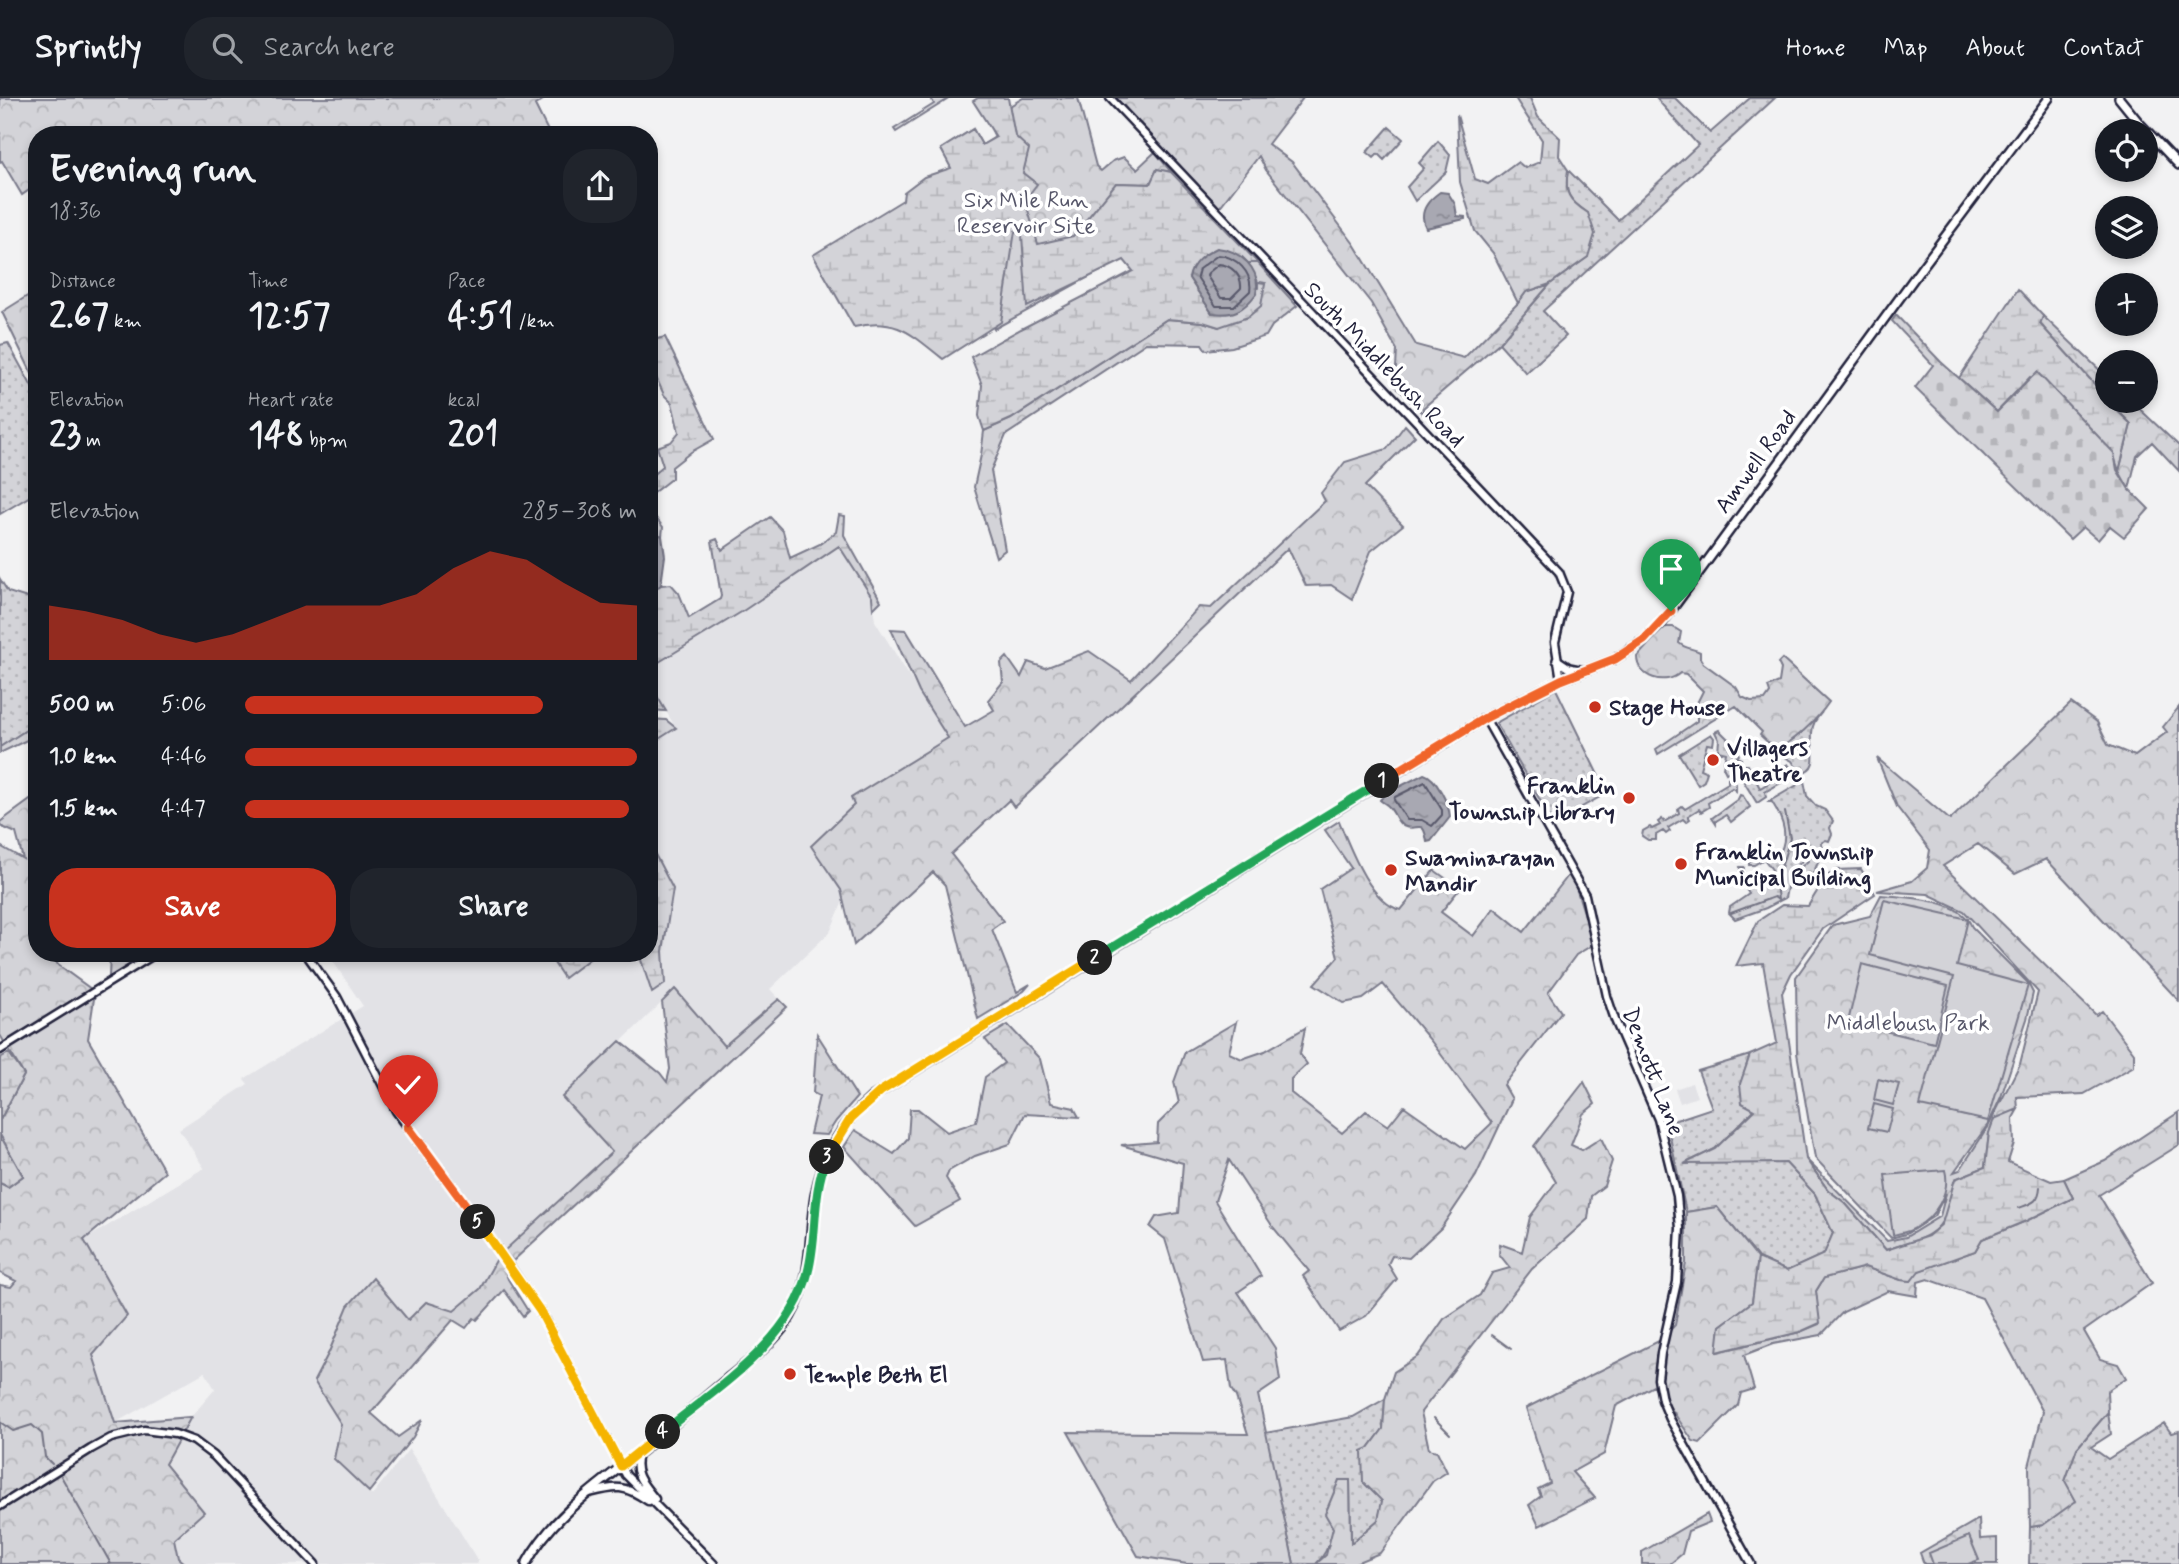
<!DOCTYPE html>
<meta charset="utf-8">
<style>
:root{--surface:#171b24;--page:#20242c;--text:#f1f3f6;--muted:#9ea1a6;--line:#363941;--accent:#c8321e}
body{margin:0;font-family:Mynerve,sans-serif;background:var(--page);color:var(--text);height:100vh;display:flex;flex-direction:column;font-size:26px;white-space:nowrap}
*{box-sizing:border-box;margin:0}
p{font-size:23px;color:var(--muted)}
.icon{flex:none;width:38px;height:38px;fill:none;stroke:currentColor;stroke-width:2;stroke-linecap:round;stroke-linejoin:round}
.map{position:relative;flex:1;overflow:hidden}
.drawer{position:absolute;left:28px;top:28px;width:630px;height:836px;display:flex;flex-direction:column;background:var(--surface);border-radius:28px;box-shadow:0 4px 10px #0003}
.drawer>*{flex:none}
.buttons{position:absolute;left:2095px;top:21px;display:grid;gap:14px}
.buttons a{display:grid;place-items:center;width:63px;height:63px;border-radius:50%;background:var(--surface);box-shadow:0 4px 10px #0003;font-size:35px}
.pin{position:absolute;display:grid;place-items:center;width:60px;height:60px;color:#fff;margin:-72px -30px;border-radius:50% 50% 50% 0;rotate:-45deg;box-shadow:0 0 7px #0007}
.pin .icon{rotate:45deg}
.km{position:absolute;width:35px;height:35px;margin:-18px;border-radius:50%;background:#222;color:#fff;font-size:19px;line-height:35px;text-align:center}
.round{display:grid;place-items:center;flex:none;width:74px;height:74px;border-radius:28px;background:var(--page)}
.head{display:flex;align-items:center;justify-content:space-between;height:119px;padding:0 21px}
h1{font-size:38px;font-weight:700;line-height:52px}
.figures{display:grid;grid-template-columns:repeat(3,1fr);gap:10px;height:119px;padding:7px 21px}
.figures div{display:grid;align-content:center}
.figures b{font-size:35px;font-weight:700}
.figures small{font-size:19px;font-weight:400}
.figures p{font-size:19px}
.chart{height:196px;padding:14px 21px}
.chart p{display:flex;justify-content:space-between}
.chart svg{width:100%;height:126px;margin-top:7px;fill:var(--accent);opacity:.7}
.cta{display:flex;gap:14px;margin-top:auto;padding:14px 21px}
.cta a{flex:1;height:80px;border-radius:28px;background:var(--accent);color:#fff;font-size:28px;font-weight:700;line-height:80px;text-align:center}
.cta a+a{background:var(--page);color:var(--text)}
ul{padding:0 21px;list-style:none;font-size:23px}
li{display:grid;grid-template-columns:112px 84px 1fr;align-items:center;height:52px}
li i{height:18px;border-radius:9px;background:var(--accent)}
header{display:flex;align-items:center;gap:42px;box-sizing:border-box;height:98px;padding:0 35px;background:var(--surface);border-bottom:2px solid var(--line)}
header strong{font-size:33px}
nav{display:flex;gap:38px;margin-inline-start:auto;font-size:24px}
.search{width:490px;height:63px;background:var(--page);display:flex;align-items:center;gap:18px;box-sizing:border-box;padding:0 24px;border-radius:28px;color:var(--muted);font-size:26px}
.map>svg:first-child{display:block}
.built{fill:#e2e2e6}
.grass{fill:url(#grass-dots);stroke:#7a7a8a;stroke-width:2}
.forest{fill:url(#forest-crowns);stroke:#7a7a8a;stroke-width:2}
.wetland{fill:url(#wetland-marsh);stroke:#7a7a8a;stroke-width:2}
.cemetery{fill:url(#cemetery-stones);stroke:#7a7a8a;stroke-width:2}
.pitch{fill:#d3d3d8;stroke:#7a7a8a;stroke-width:2}
.water{fill:url(#water-ripples);stroke:#727282;stroke-width:2}
.lines{fill:none;stroke-linecap:round;stroke-linejoin:round}
.shore{stroke:#58586b;stroke-width:2}
.stream{stroke:#727282;stroke-width:2}
.tertiary-casing{stroke:#22223b;stroke-width:11}
.secondary-casing{stroke:#22223b;stroke-width:12}
.tertiary{stroke:#fff;stroke-width:6}
.secondary{stroke:#fff;stroke-width:7}
.split-1-casing{stroke:#fff;stroke-width:14}
.split-2-casing{stroke:#fff;stroke-width:14}
.split-3-casing{stroke:#fff;stroke-width:14}
.split-4-casing{stroke:#fff;stroke-width:14}
.split-5-casing{stroke:#fff;stroke-width:14}
.split-6-casing{stroke:#fff;stroke-width:14}
.split-1{stroke:#f0652b;stroke-width:9}
.split-2{stroke:#22a559;stroke-width:9}
.split-3{stroke:#f5b400;stroke-width:9}
.split-4{stroke:#22a559;stroke-width:9}
.split-5{stroke:#f5b400;stroke-width:9}
.split-6{stroke:#f0652b;stroke-width:9}
.poi-dot{fill:#c8321e;stroke:#fff;stroke-width:2.5}
.labels{text-anchor:middle;stroke-width:7;stroke-linejoin:round;paint-order:stroke}
.park-label{font-size:23px;fill:#57576a;stroke:#fff}
.street-label{font-size:23px;fill:#22223b;stroke:#fff}
.poi-label{font-size:23px;font-weight:bold;fill:#22223b;stroke:#fff;text-anchor:start}
</style>
<header>
<strong>Sprintly</strong>
<div class="search"><svg class="icon" aria-label="search" viewBox="0 0 24 24"><circle cx="10" cy="10" r="6"/><path d="M15 15l6 6"/></svg>Search here</div>
<nav><a>Home</a><a>Map</a><a>About</a><a>Contact</a></nav>
</header>
<div class="map">
<svg width="2179" height="1466" viewBox="0 0 2179 1466">
<defs>
<pattern id="grass-dots" width="8" height="8" patternUnits="userSpaceOnUse" patternTransform="scale(1.75)"><rect width="8" height="8" fill="#d3d3d8"/><path d="M2 2h.1M6 6h.1" fill="none" stroke="#b5b5ba" stroke-width="1.8" stroke-linecap="round"/></pattern>
<pattern id="forest-crowns" width="20" height="18" patternUnits="userSpaceOnUse" patternTransform="scale(1.75)"><rect width="20" height="18" fill="#d3d3d8"/><path d="M2 6a3 3 0 1 1 6 0M12 15a3 3 0 1 1 6 0" fill="none" stroke="#b5b5ba"/></pattern>
<pattern id="wetland-marsh" width="20" height="14" patternUnits="userSpaceOnUse" patternTransform="scale(1.75)"><rect width="20" height="14" fill="#d3d3d8"/><path d="M1 5h8M5 5V1M11 12h8M15 12V8" fill="none" stroke="#b5b5ba"/></pattern>
<pattern id="cemetery-stones" width="16" height="16" patternUnits="userSpaceOnUse" patternTransform="scale(1.75)"><rect width="16" height="16" fill="#d3d3d8"/><path d="M2 7V4a2 2 0 0 1 4 0v3zM10 15v-3a2 2 0 0 1 4 0v3z" fill="#b5b5ba"/></pattern>
<pattern id="water-ripples" width="26" height="14" patternUnits="userSpaceOnUse" patternTransform="scale(1.75)"><rect width="26" height="14" fill="#a8a8b2"/><path d="M2 4q2-2 4 0t4 0M15 11q2-2 4 0t4 0" fill="none" stroke="#888892"/></pattern>
</defs>
<rect width="100%" height="100%" fill="#f2f2f3"/>
<filter id="ink" filterUnits="userSpaceOnUse"><feTurbulence type="fractalNoise" baseFrequency=".0143" numOctaves="2"/><feDisplacementMap in="SourceGraphic" scale="14" xChannelSelector="R" yChannelSelector="G"/><feConvolveMatrix kernelMatrix="1 2 1 2 8 2 1 2 1" color-interpolation-filters="sRGB"/></filter>
<g filter="url(#ink)">
<path class="built" d="M840,447l32,52 3,24 73,117 -96,60 3,6 -44,41 30,45 3,9 -14,33 -60,57 9,10 -55,47 -49,-56 -112,107 49,55 -113,103 -19,34 -27,22 -45,9 -34,-42 -60,103 27,44 -6,34 37,36 37,-46 69,112 -1,3h-293l-6,-5 -4,-20 30,-27 -39,-48 26,-47 24,-28 -10,-17 -90,51 -22,-68 -9,-115 120,-72 -25,-39 69,-45 -4,-5 119,-73 -35,-52h321v-209l27,-17 -27,-45v-15l94,-57z
M1692,985l5,14 -17,6 -5,-14z"/>
<path class="grass" d="M1656,0h19l35,35 40,-35h25l-232,213 23,25 -40,37 -27,-30 51,-59 38,-27v-44c-20,-13 -24,-20 -20,-43l50,50 80,-75z
M1389,29l14,12 -19,21 -6,-6 -4,4 -7,-6z
M1438,43l12,14 -4,17 -31,29 -8,-14 17,-19 -5,-5z
M8,245l29,53v96l-37,22v-169z
M0,481l8,13 29,9v122l-37,24z
M1556,591l51,104 -54,30 -57,-100z
M1822,614c-6,7 -10,12 -10,21 -2,15 10,36 -12,40l-8,-12 -7,-4 -1,-6 -5,-1 -7,4 -6,-7 3,-3 32,-11z
M1719,632l13,13 -2,3 4,-2 5,11 -3,3 -7,-11 6,11 -6,7 10,-7 2,1 -6,9 -9,5 -3,-6 3,-14 -8,-2 1,-11 -4,-8z
M1711,636l3,4 -1,7 -6,-1 -7,25 7,3 -3,9 -6,4 -19,-31z
M1788,666l8,13v2l-5,-2 -26,15 1,5 -9,6 -18,-29 6,-9h3l12,23 22,-13 -3,-6z
M1728,680l4,1 4,5v7l-4,-3 -24,15 1,4 -8,5 -2,-3 -11,7 2,3 -4,3 -3,-3 -15,9 2,3 -4,3 -3,-3 -7,4v5h-8l-6,-4 1,-5 7,-4 2,2 8,-4 -2,-3 4,-3 2,3 15,-9 -1,-4 4,-3 3,3 43,-26z
M1804,683l3,15 9,10 9,4 8,11 -3,7 2,6 -3,7 -3,-1 -5,3 3,7 -15,32 -11,4 -6,-6 8,-12 8,-7 -3,-3 -15,15 -5,25 -19,10 -31,11 -6,-6 1,-6 19,-13 -3,-5 2,-2 -7,-12 -1,-8h4l-1,5 9,13 21,-14 -9,-12 -10,6h-5v-3l11,-8 8,5 6,-3 3,2c13,-20 7,-37 -5,-56h-4z
M1740,697l3,1 7,11 -19,15 -5,-7 -10,6v3l-4,-6 26,-19z
M1750,957l-10,30 15,24 -40,40 -29,14h100l29,31 18,39 -8,21 -38,17 -29,-13 -41,-51 -31,5 -19,-89 45,-15 -14,-37z
M1385,1301l-2,30 -14,19 -6,34 20,19 -5,19 -27,24 -1,-63 -11,-1c-4,26 -2,65 -23,84h-22l-29,-131 88,-16z
M2108,1314l3,22 -20,13 17,12 56,-36 7,10 8,-2v133h-150l1,-37 13,-2 22,-44 12,-33z"/>
<path class="forest" d="M0,0h546l-11,7 15,30h-513v52l-2,-1 -13,9 -20,-34 -2,1z
M931,0h19l-54,34 -2,-3 40,-25z
M1023,0h55l18,68 5,5 12,-10 11,-4 13,12 18,-17 16,20 -14,-2 -7,14 -34,-1 18,69 -140,77 -71,-142 29,-19 -11,-19 32,-20 9,16 13,-8 -8,-17z
M1115,0h188l-35,46 24,18 62,82 62,101 48,13 54,-55 8,-11 24,-8 -51,59 -76,65v6l-28,-29 2,-35 -26,-47 -105,-133 -7,-14 -40,52z
M1248,165h10l39,43 -25,20 -6,10 -34,11 -26,3 -4,-6 -56,-1 -140,92 -15,35 14,80 -9,7 -22,-70 7,-32 3,-24 27,-12 156,-100 36,3 16,5 46,-44 -7,-1z
M37,192v94l-35,-72z
M2043,218l64,61v21l-67,-74z
M2109,303h22l48,45v25l-27,-29 -15,14 -8,33 -10,-18 12,-47z
M1405,327l10,11 -50,50 38,39 -32,26 -19,48 -21,-14 -25,1 -18,-38 -274,259 -5,-7 -58,54 52,67 -11,8 25,63 13,-8 -6,7 -46,28 -33,-134 -12,-13 -79,73 -13,-55 -30,-44 43,-41 -3,-7 97,-60 -29,-46 -28,-63 15,1 59,97 29,-17 -6,-10 15,-18 -2,-19 6,-6 14,20 7,-15 17,6 44,-17 42,29 68,-73 12,1 114,-107 -4,-8 24,-31 42,-13z
M1664,529h9l8,5 -2,11c7,6 13,5 21,9v6l3,5 33,24 6,10 9,4 14,-1 5,-7 -2,-6 11,-5 2,-13 -3,-6 4,-4 47,43c-10,15 -38,45 -55,46l-14,-13 2,-3 -26,-26 -78,48 -2,-5 41,-28v-18l6,-12 -17,-17 -6,-1c-14,13 -43,5 -43,-16z
M2071,605l26,19 11,23 27,11 32,-24 -4,-5 16,-20v294l-133,-142 -31,15 -37,-30 -35,22 153,149 6,-4 32,42v13l-50,28 -67,3 1,12 -29,24 -4,34 -30,12c-4,11 -5,23 -9,34 -8,26 -37,29 -60,37l-41,-47 -17,-13 -22,-31 81,82 19,-4 34,-21 6,-23 -12,23 -28,18 -15,4 -76,-80 -18,-105 -1,-76 37,-52 37,-9 11,-21c26,2 81,4 91,32l56,56 5,10 -6,26 -26,78 -12,26 -35,49 6,-2 28,-43 32,-63 18,-72 -74,-81 -36,-17 -51,-3 35,-10 15,-13 3,-18 -33,-43 -20,-49 73,62z
M37,625v43l-8,-27 -29,14v-6z
M37,697v159h15l6,11 37,27 -7,47 77,133 -81,68 43,76 -34,39 22,68 76,-6 -26,47 39,48 -30,27 4,19 7,6h-185v-279l11,2 5,-6 -16,-8v-90l8,4 15,-11 -23,-41v-15l24,-45 -24,-40v-189l23,13 -7,-26 -16,-7v-4z
M1339,723c11,27 31,82 62,89l33,-40 21,15 11,-4 -25,31 32,24 21,-28 30,24 47,-60 23,72 -18,11 -28,38 13,19 -57,73 8,14 -36,77 -35,52 -32,30 -17,-2 -4,8 9,15 -31,37 -27,15 -36,-55 6,-5 -36,-44 -44,-67 -14,41 46,75 -23,16 37,56 5,32 -22,15 36,169h-107l-49,-8 -70,-124 180,2 -12,-37 -5,-8 -4,-29 -24,2 -38,-123 -15,-12 6,-10 23,-4 4,-50 -62,-18 36,-3 1,-18 21,-21 -5,-21 11,-30 51,-30 -7,31 13,6 23,-8 40,-23 -5,26 7,10 -16,15v14l51,40 24,-22 22,15 16,-20 61,43 27,-26 -61,-82 -48,-57 -20,15 -19,4 -30,-19 24,-27 -18,-68 31,-21 -26,-38z
M110,856h21l5,11 -27,12z
M675,891l49,57 55,-47 8,8 -274,254 -9,-10 108,-99 -50,-55 58,-56 40,32 7,9 3,-13 -8,-67z
M1008,927l32,34 11,44 23,5 5,9 -54,-3 -15,30 -35,12 -26,15 -3,7 14,23 -45,25 -71,-79 11,-17 39,24 14,-16 2,-29h8l29,23 29,-10 9,-45 19,-14 -19,-24z
M817,936l40,63 -21,24 -9,14 -17,-1 9,-38 -6,-3z
M1584,984l11,22 -12,10 -12,31 11,5 19,-12 11,23 -8,25 -13,10 -3,23 -56,50 -111,143 8,37 8,2 10,21 -14,9 -53,72 -27,11h-37l10,-9 7,-27 -8,-14 14,-34h11l1,63 27,-23 4,-19 -19,-19 -1,-31 7,-3 14,-19 2,-30 9,-27 24,-16 26,-37 36,-24 12,-22 18,-5 -11,-14 1,-10 22,8 8,-35 26,-35 -22,-36z
M2179,1014v33l-80,50 53,88 -68,48 16,28 18,5 8,14 -19,13 1,21 -31,36 -12,33 11,20 -33,24 -13,2 -1,-61 14,-54 -61,-114 -54,-19 -10,3 -1,14 -29,-5 -45,21 -22,23 -48,9 -29,11 10,34 -13,4 -3,12 -38,38 -7,-2 -38,-56 -39,21 -12,48 -32,18 23,26 -56,28 -10,-21 12,-9 -3,-7 12,-6 -24,-75 135,-68 14,-15 11,-62v-51l31,-5 41,51 -6,44 -32,24 -2,26 82,-20 19,-8 -3,-33 8,-13 41,-11 36,13 10,1 7,-10 57,-20 7,-12 44,-18 47,-23 -9,-19 41,-18z
M499,1157l9,24 20,32 -5,5 -19,-26 -27,30 -3,-2 -8,10 -13,-8 -82,93 27,24 24,-17 -9,17 -44,55 -35,-33 7,-35 -27,-43 15,-29 19,-46 25,-28 35,42 18,-18 28,9 26,-22z
M1707,1416l3,8 -22,9 -6,23 -12,10h-28v-12z
M1979,1421l1,20 17,-1v26h-73l-4,-11z"/>
<path class="wetland" d="M978,0h30l7,38 14,13 -6,24 14,11 -12,16 13,44 35,-8 43,-53 34,1 7,-15 14,3 87,91h-10l-6,-6 -53,21 23,35 46,-25v-6l7,1 -4,23 -13,11 -29,10 -16,-5 -36,-3 -156,100 -27,12 -5,-15 3,-31 -11,-28 50,-28 112,-58 -9,-11 -97,47 -5,-72 -7,-4 -14,91 -58,37c-32,-25 -46,-42 -89,-32l-41,-72 90,-55 1,-8 20,-15 27,-9 -10,-19 32,-20 9,16 14,-8 -23,-36z
M1515,0h15l8,19 22,21 -1,18 9,14c-4,23 0,30 20,43l7,21 -7,23 -38,27 -24,8 -8,11 -25,-50 -18,-22 -15,-49 -3,-67 18,64 13,5 30,-22 7,6 15,-6 2,-22z
M2018,191l25,27 -3,8 67,74v3l24,23 -12,47 -6,-18 -55,-59 -28,-17 -33,35 -38,-34z
M665,239l49,102 -23,13 -19,15v11l-23,18v-18l14,-12 -6,-19 14,-5 8,-10 -7,-29 -8,-8 -15,-33v-21z
M649,411l14,18 -1,9 -13,-5z
M839,417l6,1 -1,19 37,66 -8,8 -1,-12 -33,-51 -96,65 -94,57v-76l12,-7 10,-1 8,9 10,25 31,-19 1,-3 -9,-55 5,-2 5,11 48,-33 13,14 7,27 30,-14 16,-12z
M649,585l17,28 -15,-1z
M649,621l17,1 10,8 -22,14 -5,-5z
M649,745l24,46 -10,62 2,33 -13,9 -13,-39h10z
M1861,771l14,25 -52,35 -32,45 -9,19 24,166 22,31 17,13 41,47 42,-14 14,-12 13,-45 30,-12 4,-34 5,-14 24,-10 -5,9 1,25 -6,19 43,19 13,-2 9,19 -47,23 -44,18 -7,12 -56,20 -8,10 -10,-1 -36,-13 -41,11 -8,13 4,32 -20,9 -83,20 3,-26 32,-24 6,-44 29,13 37,-17 9,-21 -18,-39 -29,-31 -102,1 31,-15 40,-39 -13,-7 -2,-19 10,-29 27,-12 -14,-80 -27,3 22,-45 24,-16 26,1 18,-29 10,-7z
M548,856h48l-32,24z
M9,955l15,22 -24,45v-62z
M0,1037l23,41 -15,11 -8,-4z"/>
<path class="cemetery" d="M1896,217l45,47 56,50 40,-40 77,81 3,17 12,19 20,20 -25,28 -14,-11 -12,14 -15,-13 -13,12 -155,-151 18,-23 -41,-44z"/>
<path class="pitch" d="M1884,802l84,19 -11,47 71,19 -40,136 -68,-15 34,-129 -84,-22z
M1862,866l86,22 -14,57 -86,-21z
M1878,981l21,5 -6,21 -19,-5z
M1874,1006l19,5 -6,23 -19,-4z
M1945,1072c6,23 -10,47 -30,58 -6,4 -15,5 -22,7l-8,-60z
M1969,1438l10,24 -11,4h-35l-4,-11z"/>
<path class="water" d="M1440,94l8,1 7,11 2,12 8,1v2l-39,9c-8,-15 1,-27 14,-36z
M1217,150c23,2 45,21 39,46 -13,17 -23,22 -44,19l-23,-35c3,-16 14,-23 28,-30z
M649,433l13,5 3,20 -4,29 -11,7z
M1424,676c12,3 25,30 26,43l-19,24 -4,1c-4,-26 -9,-9 -24,-16 -7,-4 -8,-13 -14,-19 -2,-3 -6,-4 -9,-7l5,-6z"/>
<g class="lines">
<path class="shore" d="M1218,157c18,1 35,18 32,36l-16,15h-18l-19,-29 2,-8z
M1219,166c12,1 23,11 22,24l-10,10h-10l-14,-22 1,-3z
M1425,684l17,28v5l-10,11 -10,-6h-15l-13,-20 1,-3z"/>
<path class="stream" d="M1731,815l43,-16 4,3 -2,-16 14,-46 -5,-26
M2019,1110c13,-5 20,-6 21,-21
M1492,1237l19,14
M1434,1320l16,16
M0,1324l13,9 19,-6 10,9 3,23 7,7
M61,1378l50,88"/>
<defs>
<path id="tertiary" d="M1110,0l449,474 8,20 -12,50 6,38
M1485,620l100,177 22,101 8,24 43,99 7,28 12,49 3,32 -3,54 -16,71 -3,26 4,21 8,19 81,145
M306,856l31,43 59,114 111,151 33,49 86,164 88,89
M0,952l155,-96
M638,1356c-6,20 6,31 17,45
M589,1395c28,-7 34,-9 59,8
M0,1408l91,-57 20,-11 33,-8 31,4 19,7 20,15 101,108"/>
<path id="secondary" d="M2119,0l21,26 39,41
M1557,562l12,8 15,3
M526,1466c25,-47 72,-79 113,-111 30,-24 59,-50 89,-75 19,-15 40,-31 55,-50 32,-45 24,-82 32,-132 7,-39 27,-73 57,-99l613,-379 76,-38 54,-21 29,-19 18,-17 261,-357 126,-168"/>
</defs>
<use href="#tertiary" class="tertiary-casing"/>
<use href="#secondary" class="secondary-casing"/>
<use href="#tertiary" class="tertiary"/>
<use href="#secondary" class="secondary"/>
</g>
</g>
<g class="lines" filter="url(#ink)">
<defs>
<path id="split-1" d="M1382,683l103,-63 76,-38 54,-21 29,-19 27,-29"/>
<path id="split-2" d="M1095,860l287,-177"/>
<path id="split-3" d="M827,1059l24,-39 30,-27 214,-133"/>
<path id="split-4" d="M663,1334c53,-44 128,-90 145,-160 10,-39 3,-76 19,-115"/>
<path id="split-5" d="M478,1124l62,89 81,155 42,-34"/>
<path id="split-6" d="M408,1029l70,95"/>
</defs>
<use href="#split-1" class="split-1-casing"/>
<use href="#split-2" class="split-2-casing"/>
<use href="#split-3" class="split-3-casing"/>
<use href="#split-4" class="split-4-casing"/>
<use href="#split-5" class="split-5-casing"/>
<use href="#split-6" class="split-6-casing"/>
<use href="#split-1" class="split-1"/>
<use href="#split-2" class="split-2"/>
<use href="#split-3" class="split-3"/>
<use href="#split-4" class="split-4"/>
<use href="#split-5" class="split-5"/>
<use href="#split-6" class="split-6"/>
</g>
<g class="poi-dot">
<circle cx="1595" cy="609" r="7"/>
<circle cx="1713" cy="662" r="7"/>
<circle cx="1629" cy="700" r="7"/>
<circle cx="1681" cy="766" r="7"/>
<circle cx="1391" cy="772" r="7"/>
<circle cx="790" cy="1276" r="7"/>
</g>
<g class="labels">
<g class="park-label">
<text x="1026" y="109">Six Mile Run<tspan x="1026" dy="26">Reservoir Site</tspan></text>
<text x="1908" y="932">Middlebush Park</text>
</g>
<g class="street-label">
<text transform="translate(1385 266) rotate(46)" y="8">South Middlebush Road</text>
<text transform="translate(1755 363) rotate(-54)" y="8">Amwell Road</text>
<text transform="translate(1654 973) rotate(69)" y="8">Demott Lane</text>
</g>
<g class="poi-label">
<text x="1609" y="617">Stage House</text>
<text x="1727" y="657">Villagers<tspan x="1727" dy="26">Theatre</tspan></text>
<text x="1615" y="695" text-anchor="end">Franklin<tspan x="1615" dy="26">Township Library</tspan></text>
<text x="1695" y="761">Franklin Township<tspan x="1695" dy="26">Municipal Building</tspan></text>
<text x="1405" y="767">Swaminarayan<tspan x="1405" dy="26">Mandir</tspan></text>
<text x="804" y="1284">Temple Beth El</text>
</g>
</g>
</svg>
<div class="buttons">
<a><svg class="icon" aria-label="locate" viewBox="0 0 24 24"><circle cx="12" cy="12" r="6"/><path d="M12 2v4M12 18v4M2 12h4M18 12h4"/></svg></a>
<a><svg class="icon" aria-label="layers" viewBox="0 0 24 24"><path d="M12 4l9 5-9 5-9-5zM3 14l9 5 9-5"/></svg></a>
<a>+</a>
<a>−</a>
</div>
<div class="pin" style="left:1671px;top:513px;background:#1e9e55"><svg class="icon" aria-label="arrive" viewBox="0 0 24 24"><path d="M6 21V4h12l-3 4 3 4H6"/></svg></div>
<div class="pin" style="left:408px;top:1029px;background:#d93025"><svg class="icon" aria-label="check" viewBox="0 0 24 24"><path d="M5 12l5 5 9-10"/></svg></div>
<b class="km" style="left:1382px;top:683px">1</b>
<b class="km" style="left:1095px;top:860px">2</b>
<b class="km" style="left:827px;top:1059px">3</b>
<b class="km" style="left:663px;top:1334px">4</b>
<b class="km" style="left:478px;top:1124px">5</b>
<section class="drawer">
<div class="head"><div><h1>Evening run</h1><p>18:36</p></div><a class="round"><svg class="icon" aria-label="share" viewBox="0 0 24 24"><path d="M12 15V3M7 8l5-5 5 5M5 13v7h14v-7"/></svg></a></div>
<div class="figures">
<div><p>Distance</p><b>2.67<small> km</small></b></div>
<div><p>Time</p><b>12:57</b></div>
<div><p>Pace</p><b>4:51<small> /km</small></b></div>
</div>
<div class="figures">
<div><p>Elevation</p><b>23<small> m</small></b></div>
<div><p>Heart rate</p><b>148<small> bpm</small></b></div>
<div><p>kcal</p><b>201</b></div>
</div>
<div class="chart"><p><span>Elevation</span>285–308 m</p>
<svg viewBox="0 0 160 44" preserveAspectRatio="none"><path d="M0 44V25L10 27L20 30L30 35L40 38L50 35L60 30L70 25L80 25L90 25L100 21L110 12L120 6L130 9L140 17L150 24L160 25V44z"/></svg>
</div>
<ul>
<li><b>500 m</b>5:06<i style="width:76%"></i></li>
<li><b>1.0 km</b>4:46<i style="width:100%"></i></li>
<li><b>1.5 km</b>4:47<i style="width:98%"></i></li>
</ul>
<div class="cta"><a>Save</a><a>Share</a></div>
</section>
</div>
